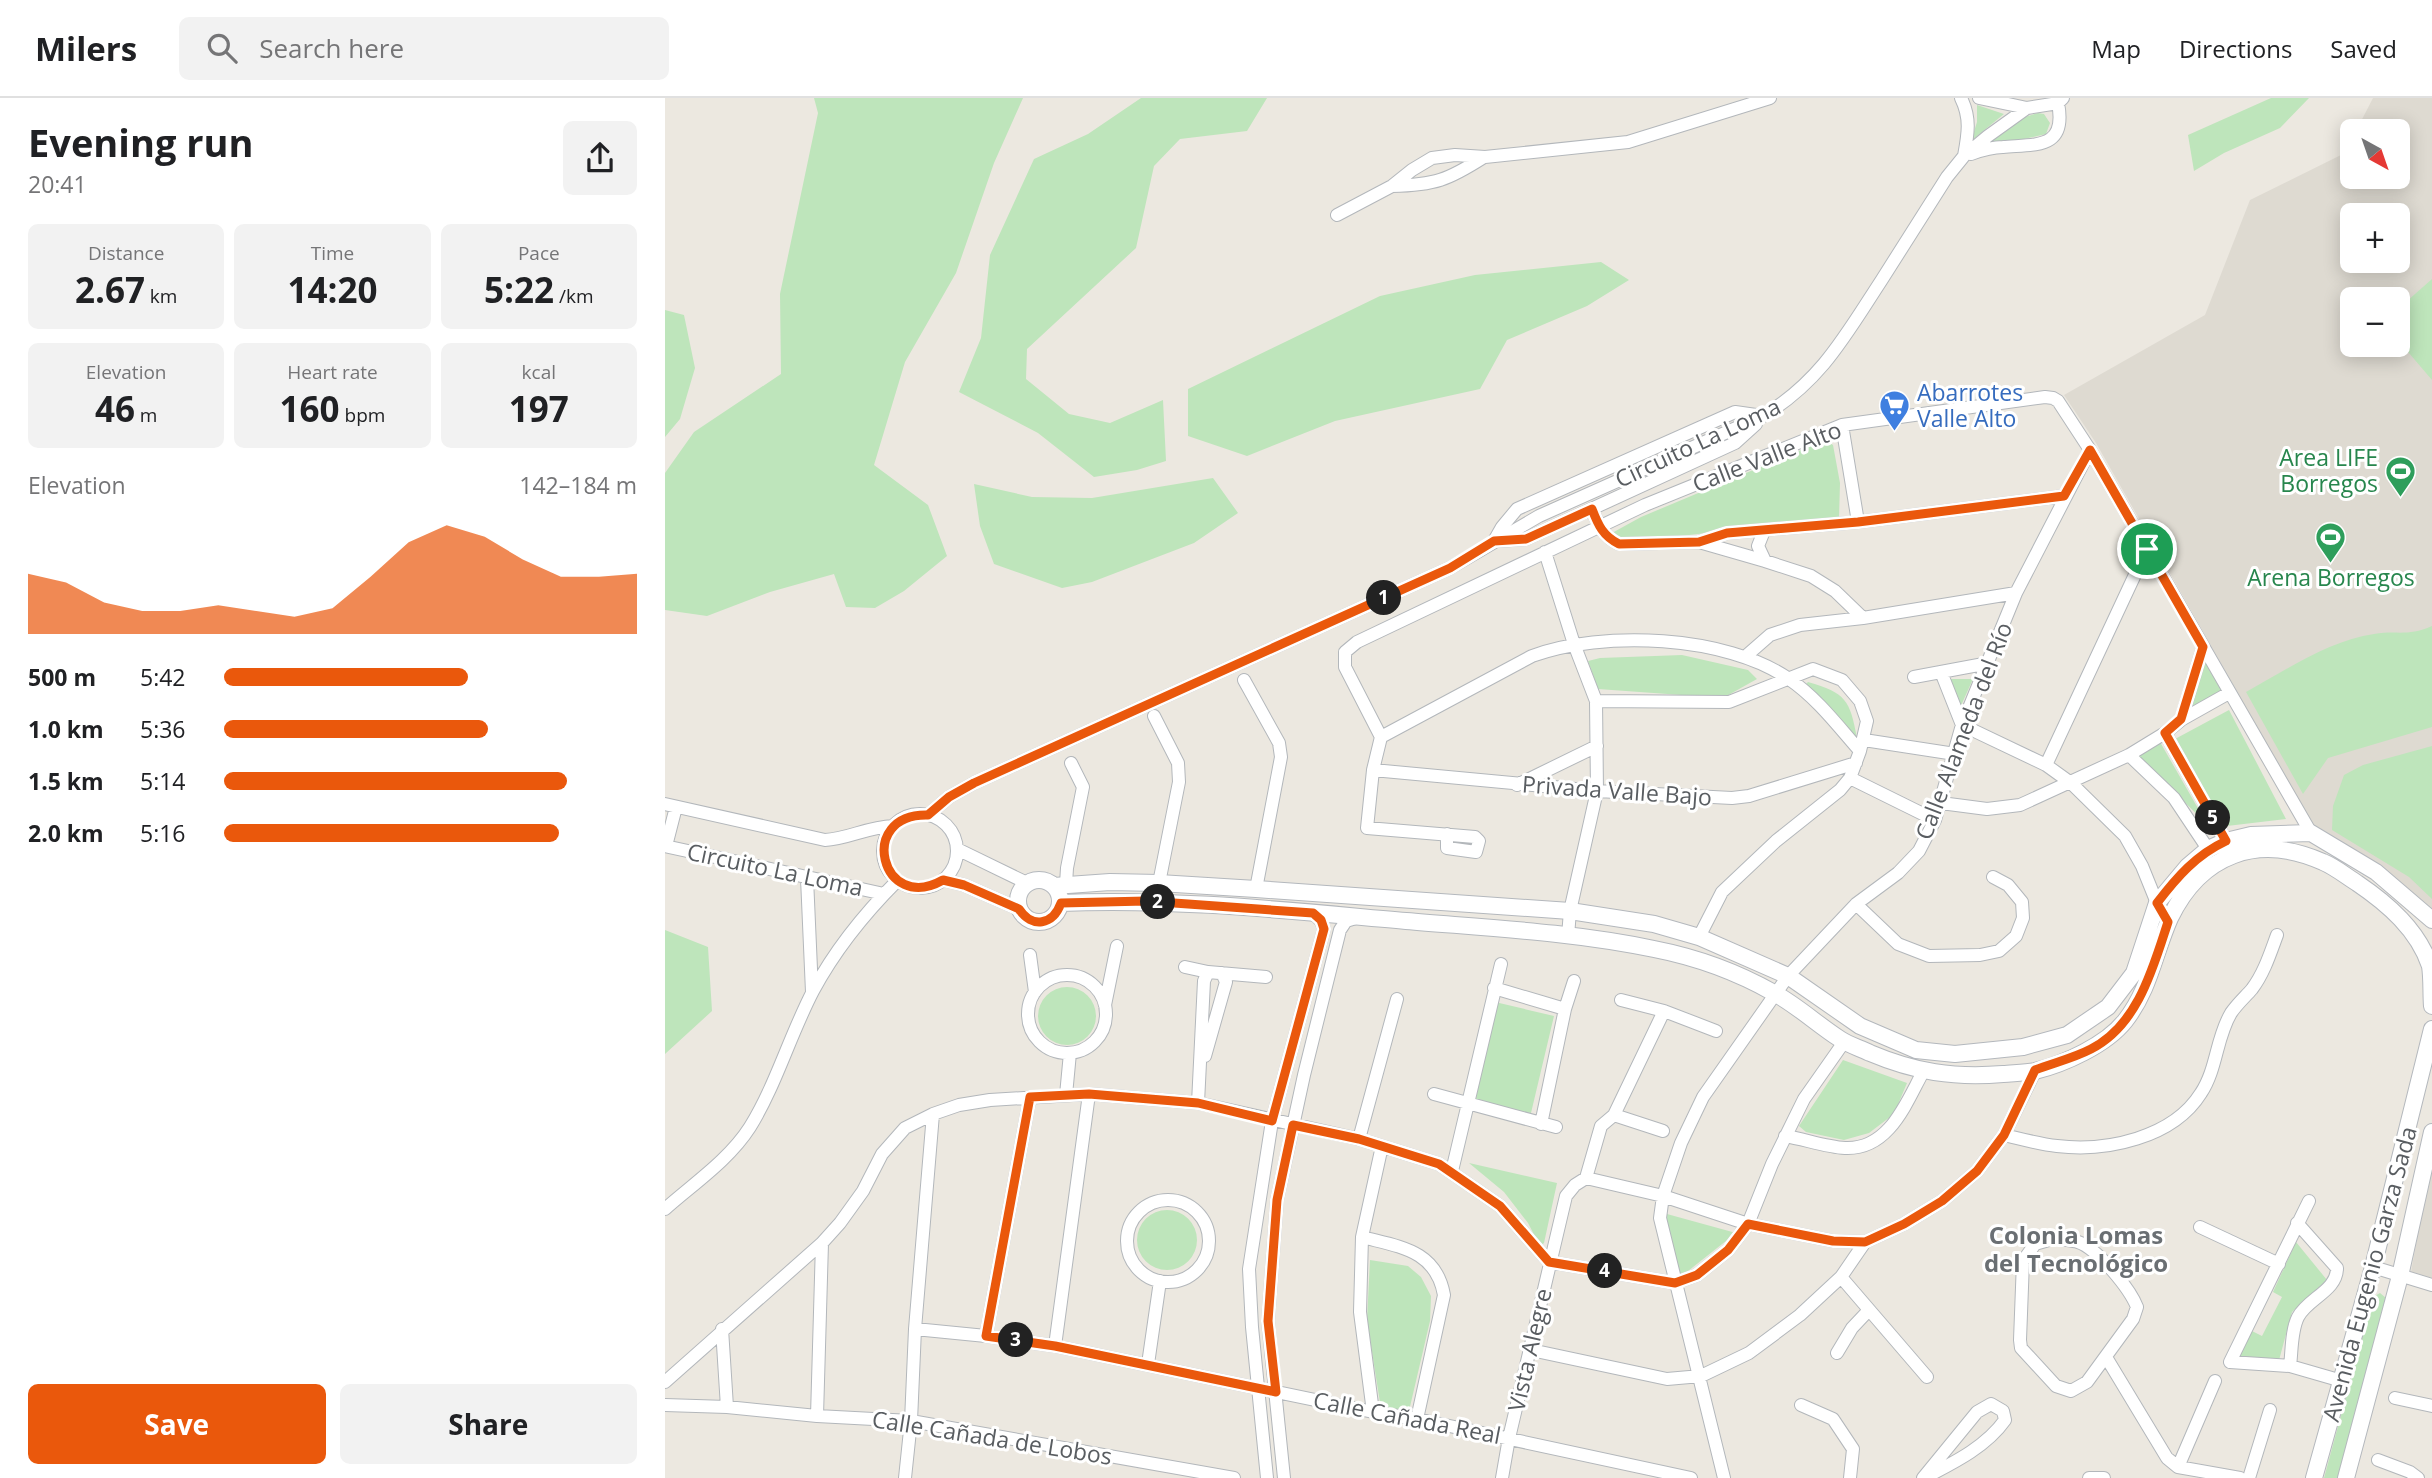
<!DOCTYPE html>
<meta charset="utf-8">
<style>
:root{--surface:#fff;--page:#f2f2f2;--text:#202124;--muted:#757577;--line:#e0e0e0;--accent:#ea580c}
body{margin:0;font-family:"Open Sans",sans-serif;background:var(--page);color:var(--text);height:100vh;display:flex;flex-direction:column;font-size:26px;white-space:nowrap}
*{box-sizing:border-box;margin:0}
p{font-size:23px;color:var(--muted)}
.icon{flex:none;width:38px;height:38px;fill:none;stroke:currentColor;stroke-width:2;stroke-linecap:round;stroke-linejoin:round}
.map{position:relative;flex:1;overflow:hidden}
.panel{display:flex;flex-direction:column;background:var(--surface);width:665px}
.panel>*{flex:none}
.needle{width:46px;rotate:140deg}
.buttons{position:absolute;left:1675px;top:21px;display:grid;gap:14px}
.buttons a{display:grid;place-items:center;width:70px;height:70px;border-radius:10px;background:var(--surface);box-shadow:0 4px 18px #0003;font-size:35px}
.pin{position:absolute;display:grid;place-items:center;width:60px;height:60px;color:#fff;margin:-30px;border:4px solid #fff;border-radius:50%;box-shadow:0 2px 7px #0007}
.km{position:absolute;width:35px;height:35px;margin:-18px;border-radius:50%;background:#222;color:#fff;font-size:19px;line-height:35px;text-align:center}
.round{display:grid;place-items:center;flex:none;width:74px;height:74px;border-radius:10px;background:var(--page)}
.headline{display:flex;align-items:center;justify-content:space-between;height:119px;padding:0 28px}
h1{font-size:38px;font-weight:700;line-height:52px}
.figures{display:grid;grid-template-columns:repeat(3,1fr);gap:10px;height:119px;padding:7px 28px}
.figures div{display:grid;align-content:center;border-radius:10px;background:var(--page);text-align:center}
.figures b{font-size:35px;font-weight:700}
.figures small{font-size:19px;font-weight:400}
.figures p{font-size:19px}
.chart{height:196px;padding:14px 28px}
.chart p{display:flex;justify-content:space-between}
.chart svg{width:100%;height:126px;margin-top:7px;fill:var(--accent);opacity:.7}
.primary-button{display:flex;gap:14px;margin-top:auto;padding:14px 28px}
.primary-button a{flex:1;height:80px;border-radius:10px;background:var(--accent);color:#fff;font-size:28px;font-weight:700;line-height:80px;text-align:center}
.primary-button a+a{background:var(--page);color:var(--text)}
ul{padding:0 28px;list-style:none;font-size:23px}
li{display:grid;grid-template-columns:112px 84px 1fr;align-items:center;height:52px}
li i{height:18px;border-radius:9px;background:var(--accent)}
header{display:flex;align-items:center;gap:42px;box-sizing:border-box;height:98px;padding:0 35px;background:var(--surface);border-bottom:2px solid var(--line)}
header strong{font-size:33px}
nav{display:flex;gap:38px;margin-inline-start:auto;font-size:24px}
.search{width:490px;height:63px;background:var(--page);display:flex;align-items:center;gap:18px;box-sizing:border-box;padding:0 24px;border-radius:10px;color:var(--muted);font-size:26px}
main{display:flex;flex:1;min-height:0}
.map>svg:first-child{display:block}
.education{fill:#dedad1;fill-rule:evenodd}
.green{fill:#bee5bb}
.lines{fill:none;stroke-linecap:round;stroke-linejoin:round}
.street-casing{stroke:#b3b7bb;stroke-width:14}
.secondary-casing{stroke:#b4b8bd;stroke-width:18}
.street{stroke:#fff;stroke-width:12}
.secondary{stroke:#fff;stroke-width:16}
.route-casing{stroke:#fff;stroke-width:14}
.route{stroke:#ea580c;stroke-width:9}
.labels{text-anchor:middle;stroke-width:6;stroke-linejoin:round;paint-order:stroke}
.shop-label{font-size:23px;fill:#366cbe;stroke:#fff;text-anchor:start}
.street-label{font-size:23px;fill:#595d61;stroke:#fff}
.leisure-label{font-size:23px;fill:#27864d;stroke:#fff;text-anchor:end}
.neighbourhood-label{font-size:24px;font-weight:bold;fill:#6a6f73;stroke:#fff}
</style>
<header>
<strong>Milers</strong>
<div class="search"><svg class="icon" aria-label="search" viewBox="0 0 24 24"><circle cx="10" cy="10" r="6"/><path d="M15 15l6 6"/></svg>Search here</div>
<nav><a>Map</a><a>Directions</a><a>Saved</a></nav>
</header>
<main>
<section class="panel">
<div class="headline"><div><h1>Evening run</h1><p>20:41</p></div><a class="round"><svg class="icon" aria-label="share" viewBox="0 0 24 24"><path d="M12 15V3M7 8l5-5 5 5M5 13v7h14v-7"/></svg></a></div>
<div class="figures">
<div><p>Distance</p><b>2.67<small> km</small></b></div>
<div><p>Time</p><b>14:20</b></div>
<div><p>Pace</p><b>5:22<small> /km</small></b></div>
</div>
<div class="figures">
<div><p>Elevation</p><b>46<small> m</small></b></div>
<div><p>Heart rate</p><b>160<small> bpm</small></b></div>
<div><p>kcal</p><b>197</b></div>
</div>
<div class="chart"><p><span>Elevation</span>142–184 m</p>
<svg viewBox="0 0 160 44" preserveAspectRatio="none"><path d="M0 44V23L10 26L20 33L30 36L40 36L50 34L60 36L70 38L80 35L90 24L100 12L110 6L120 10L130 18L140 24L150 24L160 23V44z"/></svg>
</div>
<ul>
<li><b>500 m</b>5:42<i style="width:59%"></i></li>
<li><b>1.0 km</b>5:36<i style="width:64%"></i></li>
<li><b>1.5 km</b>5:14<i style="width:83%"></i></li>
<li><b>2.0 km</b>5:16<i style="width:81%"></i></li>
</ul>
<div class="primary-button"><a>Save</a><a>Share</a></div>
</section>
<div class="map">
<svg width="1767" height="1380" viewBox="0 0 1767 1380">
<rect width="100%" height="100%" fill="#ece8e0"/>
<path class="education" d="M1708,0h59v818l-117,-87 -219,-386 -32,-48 141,-80 45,-115 95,-47 7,-13v37h45v-46h-41zM1687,117h45v46h-45zM1687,201h45v46h-45z
M1767,1057v123l-21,-6z"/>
<path class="green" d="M149,0h209l-29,65 -38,110 -51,89 -31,103 54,40 19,51 -43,35 -29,17 -29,-1 -12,-33 -64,18 -63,24 -42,-6v-137l29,-41 87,-58 -1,-80 38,-181z
M476,0h126l-20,33 -67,8 -26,27 -18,82 -109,101 -1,30 43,35 41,9 53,-23 3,61 -29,9 -43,7 -56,-44 -79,-41 22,-54 9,-83 44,-96 54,-25z
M1606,0h38l-29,30 -56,25 -30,18 -6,-36z
M1312,7l27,9 -33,27 6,-19z
M1373,15l6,1 6,9 -4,11 -22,5 -40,5 34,-25z
M936,164l28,18 -42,26 -80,34 -27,49 -145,32 -88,35 -59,-20v-47l192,-93 95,-21z
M1767,181v101l-35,-41 1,-30z
M0,212l19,5 11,53 -15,51 -15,18z
M1160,342l8,5 7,38 -1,35 -203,23 -19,-1 -5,-7 29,-16z
M548,380l25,35 -44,30 -102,39 -30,6 -68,-24 -14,-38 -6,-42 58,13 60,1z
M1767,528v101l-104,31 -25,36 -57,-102c38,-21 84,-52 128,-58 23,-4 34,3 58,-8z
M1017,557l66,15 9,9 -34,19 -125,-9 -10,-28 12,-3z
M1539,559l18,34 -31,19z
M1280,581h28l-14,31z
M1143,584c38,11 42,18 49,56l-53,-52z
M1564,612l57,109 -59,7 -14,-15 -38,-72z
M1495,644l47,82 -72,-70z
M1767,648v153l-23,-22 -77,-47 1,-24 11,-31 19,-10z
M0,832l43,17 4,64 -47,43z
M373 918a29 29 0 1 1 58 0a29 29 0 1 1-58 0Z
M830,904l59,14 -23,97 -56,-9z
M1178,962l64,23 -13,31 -25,19 -25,7 -38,-8 -7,-6z
M804,1065l88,20 -13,60 -4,3 -12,-23 -24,-31z
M472 1142a30 30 0 1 1 60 0a30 30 0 1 1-60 0Z
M1002,1116l69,19 -58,46 -15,-60z
M1631,1144l31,38 -35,32 -14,52 -40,-7 14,-26 10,5 20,-39 -9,-5z
M705,1162l38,6 13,11 10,19 -1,25 -21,90 -28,-2 -14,-89z
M1715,1195l6,5v8l-48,172h-14l49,-181z"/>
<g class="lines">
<defs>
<path id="street" d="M1296,0c10,20 7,36 3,58
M1314,0l48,10
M1306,56c11,-4 21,-7 32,-7 34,-3 64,2 55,-44
M727,88c43,-1 56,-6 92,-29
M672,117l55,-29 20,-16 20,-12 23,-3 30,2 143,-15 142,-44
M1177,327l16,97
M927,411c6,16 11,27 27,35l80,-2 66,19 46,15 24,15 28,27
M1099,433l-6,15 7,15
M829,443l8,-14 15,-18 218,-97 28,4
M833,443l28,-2 209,-96 21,-19
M1034,444l28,-9 131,-11 206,-26
M880,454l29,92 22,57 1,90 -27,120 -2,25
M1081,558l24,-21 30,-10 63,-7 153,-25
M1276,574l21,53 84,40 25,18 54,53 17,30 15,37 11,19
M1249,579l75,-14
M579,582l35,63 2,14 -25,132
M931,603l133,1 84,-33 29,11 18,21 7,20 -7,30
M489,618l24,47 1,19 -20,101
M1516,622l22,-73
M1500,635l61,108
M716,639l151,-81c70,-26 194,-21 257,23 28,19 49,47 71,72l-10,27 -10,12 -64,51 -54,51 -23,45
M1199,642l91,14
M1464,657l45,43 34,51
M1381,667l101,-216
M708,672l224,21 135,7 17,-2 107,-33
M1185,680l85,42
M852,687l80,-39
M1276,705l46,6 33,-4 109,-50 36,-22 16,-13 48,-27
M0,706l160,36c23,-1 42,-13 68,-14
M218 753a37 37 0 1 1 74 0a37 37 0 1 1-74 0Z
M263,717l21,-18 25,-14 476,-215 89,-52 224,-100c58,-35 82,-80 118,-135 22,-35 44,-69 66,-104l17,-21 24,-20 39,-28 31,-5 5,-5
M782,736v14l29,4 3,-11 -4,-4 -108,-9 6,-58 8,-33 -36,-70v-15l12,-10 288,-137 197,-80 203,-28 8,1 5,3 32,49 221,383
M0,748l219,48
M1,748l10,-39
M292,751l70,34
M142,780l5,114
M278,782l21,5 55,24
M401,786l1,-16 16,-81 -12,-24
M1191,806l42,40 31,12 51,-1 19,-4 17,-15 7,-18 -1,-16 -14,-17 -15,-8
M365,857l5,37
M520,869l23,5 58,5
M363 916a39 39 0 1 1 78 0a39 39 0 1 1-78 0Z
M829,890l71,21
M956,902l43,11 52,20
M440,907l12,-59
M540,958l21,-74 -4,-9
M769,996l122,33
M401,997l4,-42
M533,1005l6,-122 4,-9
M949,1017l49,16
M876,1026l24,-115 9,-28
M1339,1037c17,4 35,9 53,11 49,6 116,-8 144,-53 16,-24 15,-55 30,-80 6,-9 14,-16 21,-24 12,-16 18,-35 25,-54
M1120,1038c19,3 41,11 60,12 44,2 61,-45 78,-76
M694,1041l38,-140
M787,1073l49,-207
M921,1080l15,-52 13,-11 50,-104
M462 1143a41 41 0 1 1 82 0a41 41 0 1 1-82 0Z
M1644,1103l-79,161 60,4 52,15
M0,1111c28,-25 64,-49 85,-82 26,-42 40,-92 63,-136 22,-41 51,-77 84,-110
M1535,1129l79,37
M697,1139c38,10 74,13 82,58l-27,124
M1391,1140c7,2 16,2 22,4 19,6 52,47 59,65l-4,12 -46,63 -16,9 -15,-5 -35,-38 -1,-8 3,-79 12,-17z
M884,1164l126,21 22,-8 31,-25 20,-26 24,-60 32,-65 40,-57
M1708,1169l59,18
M1176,1179l86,100
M57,1231l5,78
M250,1231l71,7 69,10 318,66 44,7 274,59
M321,1238l44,-239
M390,1248l34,-252
M866,1252l136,29 34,-3 48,-23 51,-38 41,-38 24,-35
M1172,1255l15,-25 17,-18
M1441,1259l61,101 11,9 62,11
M483,1266l12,-83
M1625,1268c2,-15 1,-35 8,-49 10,-19 39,-26 39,-49l-40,-45
M0,1284l157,-139 18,-20 23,-32 19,-37 23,-26 28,-14 26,-9 31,-5 99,-6 109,9 161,36 80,25 61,42 49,56
M1730,1300l37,8
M0,1307l62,2 90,9 94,5 323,57
M1136,1307l32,14 20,30 -3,29
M708,1314l-13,-100 2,-75 20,-91
M152,1318l5,-173
M1713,1362l32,12 8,6
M1513,1369l37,-86
M240,1380l6,-57 4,-92 18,-215
M602,1380l-15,-151 -3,-58 23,-148 52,-192 -3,-8 -8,-8
M619,1380l-16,-157 9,-121 27,-125 36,-145 6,-9 13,-4
M837,1380l7,-40 57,-242 9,-11 11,-7 77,18 85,28 85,17 32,1 39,-18 38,-23 35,-30 27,-36 31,-64
M1059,1380l-64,-260 3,-22 18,-53 22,-46 85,-121 68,-72 42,-31 21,-22 16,-31 27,-95 54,-132 74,-143
M1258,1380l54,-66 14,-8 12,7 2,9c-19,27 -52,43 -81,58
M1424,1380h15
M1584,1380l21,-68"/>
<path id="secondary" d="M353 803a21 21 0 1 1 42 0a21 21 0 1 1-42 0Z
M389,788l56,-4 49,1 97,6 314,22 84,13 45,13 89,39 72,50 56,24 39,4 68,-7 44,-12 41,-28 26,-34 23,-70 31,-37 20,-17 18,-8 25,-6 60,-2 65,39 56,48
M395,805c116,-5 231,8 346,18 82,7 167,11 248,28 41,8 83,23 120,44 24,13 44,32 66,46 9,6 20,9 30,14 45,19 83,25 133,21 10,-1 22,-1 32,-3 29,-7 71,-26 90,-50 25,-32 29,-67 45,-103 31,-64 88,-85 153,-56 12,5 23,14 34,21 31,21 61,47 73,83 2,12 1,28 2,40
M1649,1380l59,-211 59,-238
M1681,1380l54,-202 32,-144"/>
</defs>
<use href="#street" class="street-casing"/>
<use href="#secondary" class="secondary-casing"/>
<use href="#street" class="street"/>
<use href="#secondary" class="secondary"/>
</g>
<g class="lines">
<defs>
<path id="route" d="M1425,352l113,197 -22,72 -16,14 61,108c-30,14 -49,36 -69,62l11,19c-15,46 -30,103 -77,127 -17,9 -38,14 -56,21l-31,65 -27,36 -35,30 -38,23 -39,18 -32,-1 -85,-17 -20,26 -31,25 -22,8 -126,-21 -49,-56 -61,-42 -80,-25 -66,-14 -16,75 -9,121 8,71 -221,-46 -69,-10 44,-239 59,-3 109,9 74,18 52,-192 -3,-9 -8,-7 -167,-12 -85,2c-8,22 -29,26 -42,6l-55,-24 -21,-5c-62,35 -87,-67 -15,-65l21,-18 25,-14 476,-215 44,-27 32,-2 66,-30c6,16 11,27 27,35l80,-2 28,-9 131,-11 206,-26z"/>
</defs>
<use href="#route" class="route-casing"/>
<use href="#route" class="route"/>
</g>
<defs>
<symbol id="supermarket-pin" viewBox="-11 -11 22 30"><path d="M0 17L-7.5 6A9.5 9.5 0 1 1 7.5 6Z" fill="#3f7fe0" stroke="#fff"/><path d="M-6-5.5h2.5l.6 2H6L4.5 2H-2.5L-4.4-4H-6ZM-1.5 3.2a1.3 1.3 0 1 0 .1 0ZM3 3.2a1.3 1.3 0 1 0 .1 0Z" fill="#fff"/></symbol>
<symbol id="stadium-pin" viewBox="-11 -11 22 30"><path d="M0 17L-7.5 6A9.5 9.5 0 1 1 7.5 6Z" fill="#2e9e5b" stroke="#fff"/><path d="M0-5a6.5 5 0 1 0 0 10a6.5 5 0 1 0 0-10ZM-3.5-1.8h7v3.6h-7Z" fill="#fff"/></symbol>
</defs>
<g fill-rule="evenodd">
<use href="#supermarket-pin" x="1212" y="290" width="35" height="47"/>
<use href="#stadium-pin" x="1718" y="356" width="35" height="47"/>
<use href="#stadium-pin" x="1648" y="422" width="35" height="47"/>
</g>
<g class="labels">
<g class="shop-label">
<text x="1252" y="303">Abarrotes<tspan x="1252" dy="26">Valle Alto</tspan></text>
</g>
<g class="street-label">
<text transform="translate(1033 345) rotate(-25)" y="8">Circuito La Loma</text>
<text transform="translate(1102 359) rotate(-21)" y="8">Calle Valle Alto</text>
<text transform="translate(1299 633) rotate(-69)" y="8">Calle Alameda del Río</text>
<text transform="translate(952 693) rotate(4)" y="8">Privada Valle Bajo</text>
<text transform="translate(110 772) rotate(12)" y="8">Circuito La Loma</text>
<text transform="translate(1705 1176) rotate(-75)" y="8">Avenida Eugenio Garza Sada</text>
<text transform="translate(865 1252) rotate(-77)" y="8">Vista Alegre</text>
<text transform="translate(742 1320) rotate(11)" y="8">Calle Cañada Real</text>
<text transform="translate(327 1340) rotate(9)" y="8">Calle Cañada de Lobos</text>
</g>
<g class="leisure-label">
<text x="1713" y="368">Area LIFE<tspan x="1713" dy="26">Borregos</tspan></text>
<text x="1666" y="488" text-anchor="middle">Arena Borregos</text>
</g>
<g class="neighbourhood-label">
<text x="1411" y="1146">Colonia Lomas<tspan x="1411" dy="28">del Tecnológico</tspan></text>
</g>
</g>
</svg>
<div class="buttons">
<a><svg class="needle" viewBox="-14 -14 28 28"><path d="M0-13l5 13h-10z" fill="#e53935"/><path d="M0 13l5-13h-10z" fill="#757577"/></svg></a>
<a>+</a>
<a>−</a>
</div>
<div class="pin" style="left:1482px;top:451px;background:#1e9e55"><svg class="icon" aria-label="arrive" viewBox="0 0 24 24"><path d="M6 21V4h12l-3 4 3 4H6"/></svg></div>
<b class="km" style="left:719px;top:500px">1</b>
<b class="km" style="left:493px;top:804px">2</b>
<b class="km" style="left:351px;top:1242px">3</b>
<b class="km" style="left:940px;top:1173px">4</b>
<b class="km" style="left:1548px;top:720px">5</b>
</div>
</main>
